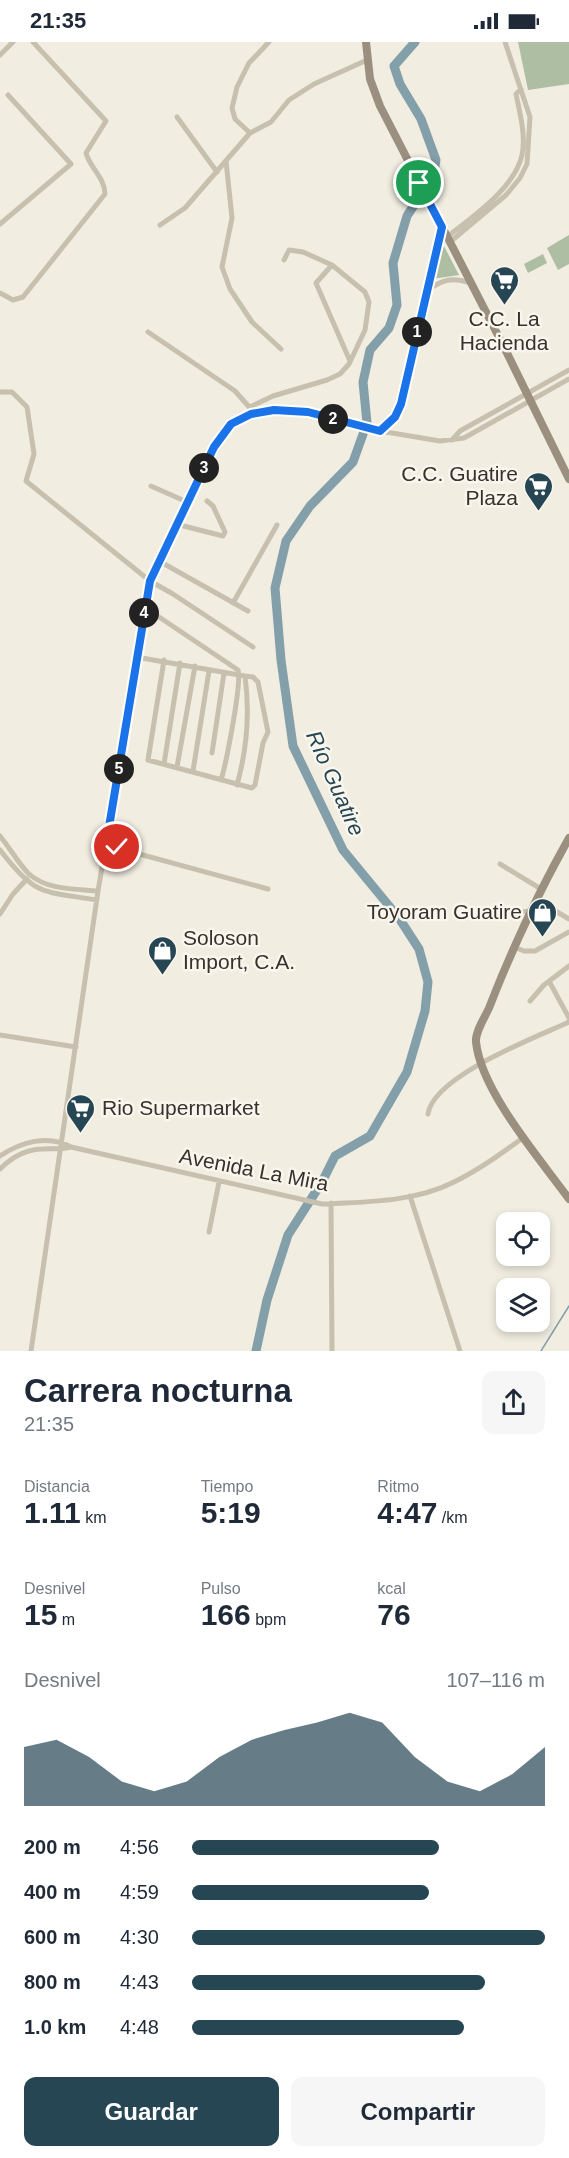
<!DOCTYPE html>
<html lang="es">
<meta charset="utf-8">
<style>
:root{--surface:#fff;--page:#f6f6f7;--text:#1f2937;--muted:#747a83;--accent:#264654}
body{margin:0;font-family:Helvetica,sans-serif;background:var(--page);color:var(--text);height:100vh;display:flex;flex-direction:column;font-size:22px;white-space:nowrap}
*{box-sizing:border-box;margin:0}
p{font-size:20px;color:var(--muted)}
.icon{flex:none;width:33px;height:33px;fill:none;stroke:currentColor;stroke-width:2;stroke-linecap:round;stroke-linejoin:round}
.map{position:relative;height:1309px;overflow:hidden}
.drawer{display:flex;flex-direction:column;background:var(--surface);flex:1}
.drawer>*{flex:none}
.controls{position:absolute;left:496px;top:1170px;display:grid;gap:12px}
.controls a{display:grid;place-items:center;width:54px;height:54px;border-radius:12px;background:var(--surface);box-shadow:0 3px 9px #0003;font-size:30px}
.pin{position:absolute;display:grid;place-items:center;width:51px;height:51px;color:#fff;margin:-26px;border:3px solid #fff;border-radius:50%;box-shadow:0 2px 6px #0007}
.km{position:absolute;width:30px;height:30px;margin:-15px;border-radius:50%;background:#222;color:#fff;font-size:16px;line-height:30px;text-align:center}
.round{display:grid;place-items:center;flex:none;width:63px;height:63px;border-radius:12px;background:var(--page)}
.head{display:flex;align-items:center;justify-content:space-between;height:102px;padding:0 24px}
h1{font-size:33px;font-weight:700;line-height:45px}
.metrics{display:grid;grid-template-columns:repeat(3,1fr);gap:9px;height:102px;padding:6px 24px}
.metrics div{display:grid;align-content:center}
.metrics b{font-size:30px;font-weight:700}
.metrics small{font-size:16px;font-weight:400}
.metrics p{font-size:16px}
.chart{height:168px;padding:12px 24px}
.chart p{display:flex;justify-content:space-between}
.chart svg{width:100%;height:108px;margin-top:6px;fill:var(--accent);opacity:.7}
.action{display:flex;gap:12px;margin-top:auto;padding:12px 24px}
.action a{flex:1;height:69px;border-radius:12px;background:var(--accent);color:#fff;font-size:24px;font-weight:700;line-height:69px;text-align:center}
.action a+a{background:var(--page);color:var(--text)}
ul{padding:0 24px;list-style:none;font-size:20px}
li{display:grid;grid-template-columns:96px 72px 1fr;align-items:center;height:45px}
li i{height:15px;border-radius:8px;background:var(--accent)}
.status{display:flex;justify-content:space-between;align-items:center;height:42px;padding:0 30px;background:var(--surface);direction:ltr}
.status svg{height:16px;fill:currentColor}
.map>svg:first-child{display:block}
.green{fill:#aebea3}
.lines{fill:none;stroke-linecap:round;stroke-linejoin:round}
.stream{stroke:#839faa;stroke-width:1.5}
.river{stroke:#839faa;stroke-width:9}
.minor{stroke:#c8c0ae;stroke-width:5}
.secondary{stroke:#9b9080;stroke-width:8}
.route-casing{stroke:#fff;stroke-width:12}
.route{stroke:#1a73e8;stroke-width:8}
.labels{text-anchor:middle;stroke-width:5;stroke-linejoin:round;paint-order:stroke}
.poi-label{font-size:21px;fill:#37322c;stroke:#f9f6ed;text-anchor:end}
.street-label{font-size:21px;fill:#37322c;stroke:#f9f6ed}
.water-label{font-size:22px;font-style:italic;fill:#264654;stroke:#f9f6ed}
</style>
<div class="status"><b>21:35</b><svg viewBox="0 0 49 12"><path d="M0 12V9h3v3zM5 12V6h3v6zM10 12V3h3v9zM15 12V0h3v12zM26 1h20v11H26zM47 4h2v5h-2z"/></svg></div>
<div class="map">
<svg width="569" height="1309" viewBox="0 0 569 1309">
<rect width="100%" height="100%" fill="#f1ede1"/>
<path class="green" d="M518,0h51v42l-41,6z
M569,193v29l-11,6 -11,-22z
M444,204l15,29 -27,4z
M543,212l4,9 -19,10 -4,-9z"/>
<g class="lines">
<path class="stream" d="M541,1309l28,-45"/>
<path class="river" d="M415,0l-21,24 6,18 21,35 15,41 -5,29
M256,1309l11,-51 21,-65 34,-53 13,-26 35,-20 37,-64 18,-61 3,-29 -9,-33 -20,-31 -56,-68 -50,-104 -12,-86 -6,-72 11,-47 24,-35 43,-44 14,-39 -4,-41 7,-32 19,-22 8,-23 -4,-42 14,-47 11,-17"/>
<path class="minor" d="M0,13l13,-13
M177,75l40,55
M250,91l-15,-14 -3,-11 5,-21 12,-24 20,-21
M226,119l6,57 -10,49 8,22 22,33 29,27
M0,182l71,-60 -63,-69
M160,183l25,-17 65,-75 21,-11 18,-22 25,-16 53,-24
M447,195c25,-20 68,-49 75,-82 4,-20 -2,-41 -6,-61l5,-5
M450,200l56,-47 14,-17 7,-14 3,-47 -25,-75
M332,223l-16,18 34,78
M427,249c15,-12 26,-14 43,-8
M0,251l13,7 10,-3 82,-103c0,-16 -15,-26 -19,-41l20,-32 -73,-79
M148,290l87,59 16,18
M0,350h12l15,15 7,47 -8,27 124,100 23,13 80,53
M250,365l23,-11 54,-16 13,-6 9,-10 16,-34 4,-28 -4,-10 -33,-27 -29,-13 -14,-2 -5,10
M380,389l15,-14 6,-14 41,-176
M452,398l8,-9 109,-61
M151,444l36,16
M176,482l47,12 2,-4 -12,-26 -6,-5
M159,519l89,50
M233,561l44,-78
M159,575l79,53c4,13 -12,94 -17,110
M136,615l109,19 8,1 5,5 10,50 -5,11 -8,42 -3,3 -104,-28 16,-100
M212,711l12,-80
M164,722l16,-101
M177,725l18,-101
M193,729l16,-100
M237,743c10,-36 13,-72 8,-109
M0,794c10,12 18,27 29,38 18,16 46,15 69,17
M106,803l162,44
M0,808c36,47 42,41 97,50
M500,822l41,25
M537,858l32,19
M0,872l13,-20 14,-15
M486,873l45,-4
M514,905l10,4h11l34,-19
M549,939l20,37
M530,959l14,-16 25,-19
M0,993l76,12
M428,1072c5,-38 109,-77 141,-92
M71,1105l251,57c44,-2 93,-2 132,-22 25,-12 48,-29 70,-45
M0,1114c21,-14 48,-22 71,-9 -10,3 -17,1 -28,2 -17,0 -31,8 -43,20
M410,1154l50,155
M331,1161l1,148
M209,1190l10,-50
M31,1309l67,-460 52,-310 64,-134 17,-23 20,-10 23,-4 34,2 72,19 60,10 24,-3 105,-59"/>
<path class="secondary" d="M366,0l4,37 10,27 124,241 65,132
M569,796c-31,55 -57,111 -80,170 -4,9 -14,24 -13,34 5,49 64,117 93,157"/>
</g>
<g class="lines">
<defs>
<path id="route" d="M117,805l-11,-2 44,-264 64,-134 17,-23 20,-10 23,-4 34,2 72,19 15,-14 6,-13 41,-177 -23,-44"/>
</defs>
<use href="#route" class="route-casing"/>
<use href="#route" class="route"/>
</g>
<defs>
<symbol id="supermarket-pin" viewBox="-11 -11 22 30"><path d="M0 17L-7.5 6A9.5 9.5 0 1 1 7.5 6Z" fill="#264654" stroke="#f9f6ed"/><path d="M-6-5.5h2.5l.6 2H6L4.5 2H-2.5L-4.4-4H-6ZM-1.5 3.2a1.3 1.3 0 1 0 .1 0ZM3 3.2a1.3 1.3 0 1 0 .1 0Z" fill="#fff"/></symbol>
<symbol id="shop-pin" viewBox="-11 -11 22 30"><path d="M0 17L-7.5 6A9.5 9.5 0 1 1 7.5 6Z" fill="#264654" stroke="#f9f6ed"/><path d="M-5-2.5h2.3a2.7 3.5 0 0 1 5.4 0H5L5.5 6h-11ZM-1.5-2.5h3a1.5 2.3 0 0 0-3 0Z" fill="#fff"/></symbol>
</defs>
<g fill-rule="evenodd">
<use href="#supermarket-pin" x="488" y="222" width="33" height="45"/>
<use href="#supermarket-pin" x="522" y="428" width="33" height="45"/>
<use href="#shop-pin" x="526" y="854" width="33" height="45"/>
<use href="#shop-pin" x="146" y="892" width="33" height="45"/>
<use href="#supermarket-pin" x="64" y="1050" width="33" height="45"/>
</g>
<g class="labels">
<g class="poi-label">
<text x="504" y="284" text-anchor="middle">C.C. La<tspan x="504" dy="24">Hacienda</tspan></text>
<text x="518" y="439">C.C. Guatire<tspan x="518" dy="24">Plaza</tspan></text>
<text x="522" y="877">Toyoram Guatire</text>
<text x="183" y="903" text-anchor="start">Soloson<tspan x="183" dy="24">Import, C.A.</tspan></text>
<text x="102" y="1073" text-anchor="start">Rio Supermarket</text>
</g>
<g class="street-label">
<text transform="translate(254 1128) rotate(11)" y="7">Avenida La Mira</text>
</g>
<g class="water-label">
<text transform="translate(336 741) rotate(66)" y="8">Río Guatire</text>
</g>
</g>
</svg>
<div class="controls">
<a><svg class="icon" aria-label="locate" viewBox="0 0 24 24"><circle cx="12" cy="12" r="6"/><path d="M12 2v4M12 18v4M2 12h4M18 12h4"/></svg></a>
<a><svg class="icon" aria-label="layers" viewBox="0 0 24 24"><path d="M12 4l9 5-9 5-9-5zM3 14l9 5 9-5"/></svg></a>
</div>
<div class="pin" style="left:419px;top:141px;background:#1e9e55"><svg class="icon" aria-label="arrive" viewBox="0 0 24 24"><path d="M6 21V4h12l-3 4 3 4H6"/></svg></div>
<div class="pin" style="left:117px;top:805px;background:#d93025"><svg class="icon" aria-label="check" viewBox="0 0 24 24"><path d="M5 12l5 5 9-10"/></svg></div>
<b class="km" style="left:417px;top:290px">1</b>
<b class="km" style="left:333px;top:377px">2</b>
<b class="km" style="left:204px;top:426px">3</b>
<b class="km" style="left:144px;top:571px">4</b>
<b class="km" style="left:119px;top:727px">5</b>
</div>
<section class="drawer">
<div class="head"><div><h1>Carrera nocturna</h1><p>21:35</p></div><a class="round"><svg class="icon" aria-label="share" viewBox="0 0 24 24"><path d="M12 15V3M7 8l5-5 5 5M5 13v7h14v-7"/></svg></a></div>
<div class="metrics">
<div><p>Distancia</p><b>1.11<small> km</small></b></div>
<div><p>Tiempo</p><b>5:19</b></div>
<div><p>Ritmo</p><b>4:47<small> /km</small></b></div>
</div>
<div class="metrics">
<div><p>Desnivel</p><b>15<small> m</small></b></div>
<div><p>Pulso</p><b>166<small> bpm</small></b></div>
<div><p>kcal</p><b>76</b></div>
</div>
<div class="chart"><p><span>Desnivel</span>107–116 m</p>
<svg viewBox="0 0 160 44" preserveAspectRatio="none"><path d="M0 44V20L10 17L20 24L30 34L40 38L50 34L60 24L70 17L80 13L90 10L100 6L110 10L120 24L130 34L140 38L150 31L160 20V44z"/></svg>
</div>
<ul>
<li><b>200 m</b>4:56<i style="width:70%"></i></li>
<li><b>400 m</b>4:59<i style="width:67%"></i></li>
<li><b>600 m</b>4:30<i style="width:100%"></i></li>
<li><b>800 m</b>4:43<i style="width:83%"></i></li>
<li><b>1.0 km</b>4:48<i style="width:77%"></i></li>
</ul>
<div class="action"><a>Guardar</a><a>Compartir</a></div>
</section>
